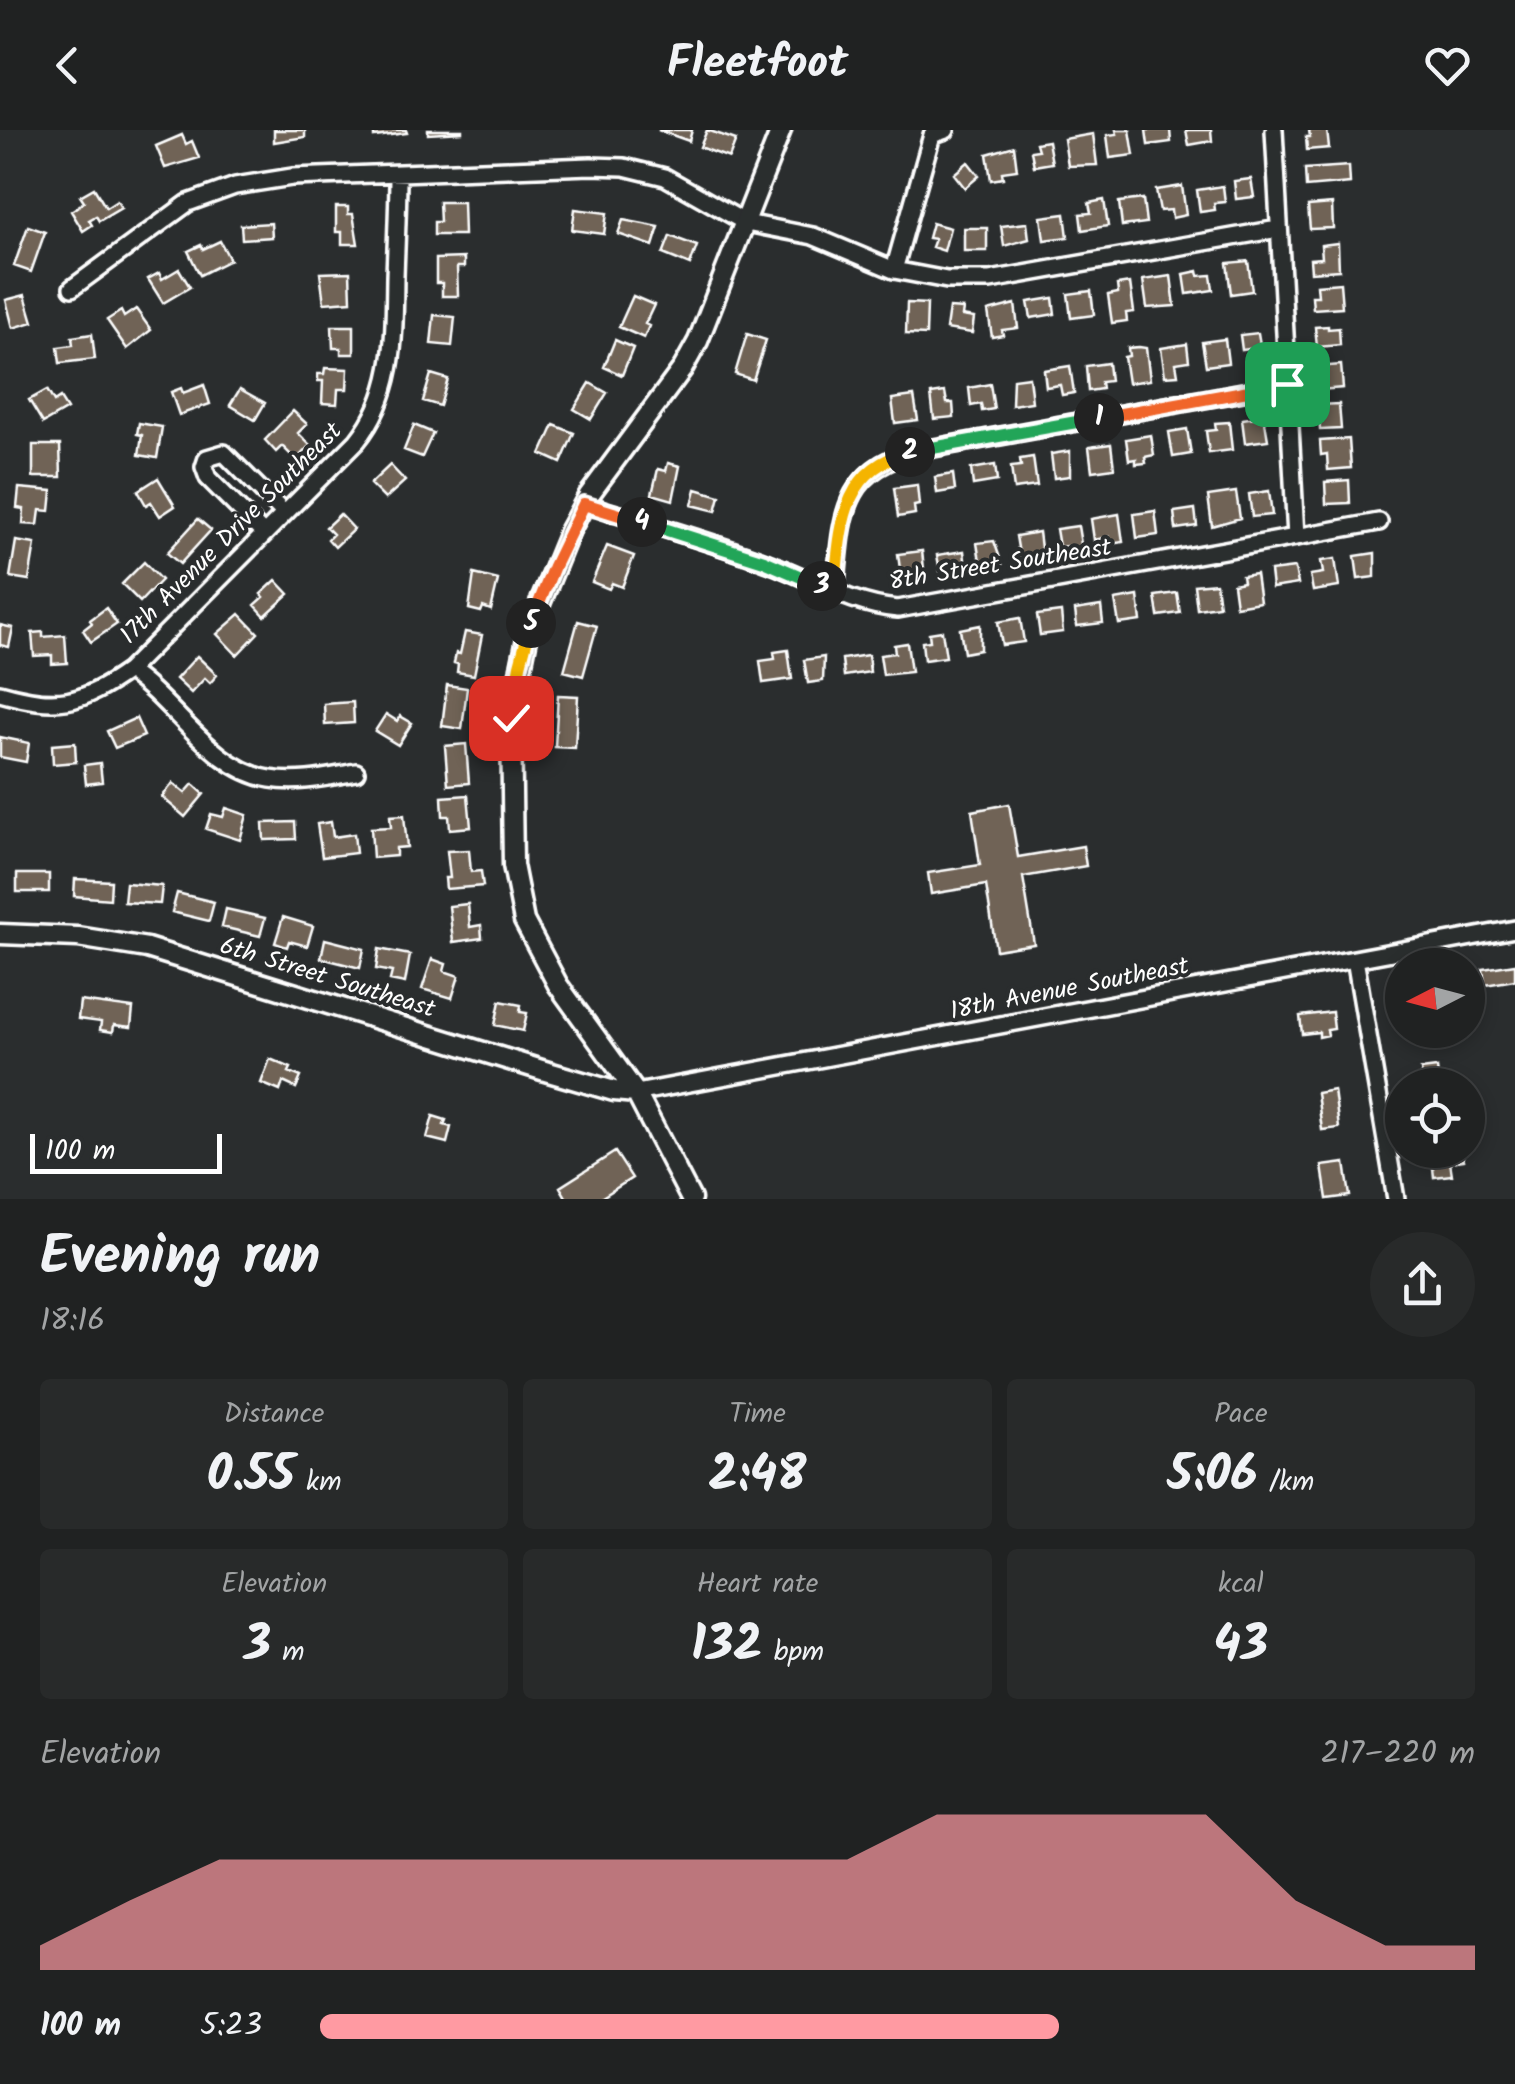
<!DOCTYPE html>
<meta charset="utf-8">
<style>
:root{--surface:#202222;--page:#282a2a;--text:#f1f3f6;--muted:#a2a4a5;--line:#3d3f40;--accent:#ff9aa2}
body{margin:0;font-family:Kalam,sans-serif;background:var(--page);color:var(--text);height:100vh;display:flex;flex-direction:column;font-size:38px;white-space:nowrap}
*{box-sizing:border-box;margin:0}
p{font-size:32px;color:var(--muted)}
.icon{flex:none;width:55px;height:55px;fill:none;stroke:currentColor;stroke-width:2;stroke-linecap:round;stroke-linejoin:round}
.map{position:relative;height:1069px;overflow:hidden}
.side{display:flex;flex-direction:column;background:var(--surface);flex:1}
.side>*{flex:none}
.needle{width:65px;rotate:264deg}
.tools{position:absolute;left:1385px;top:818px;display:grid;gap:20px}
.tools a{display:grid;place-items:center;width:100px;height:100px;border-radius:50%;background:var(--surface);box-shadow:0 5px 15px #0003,0 0 0 2px var(--line);font-size:50px}
.scale{position:absolute;left:30px;bottom:25px;width:192px;box-sizing:border-box;padding-left:10px;border:5px solid #fff;border-top:0;font-size:28px;line-height:35px;white-space:nowrap;color:#fff;-webkit-text-stroke:8px #2a2d2e;paint-order:stroke}
.pin{position:absolute;display:grid;place-items:center;width:85px;height:85px;color:#fff;margin:-42px;border-radius:20px;box-shadow:0 5px 15px #0006}
.km{position:absolute;width:50px;height:50px;margin:-25px;border-radius:50%;background:#222;color:#fff;font-size:28px;line-height:50px;text-align:center}
.round{display:grid;place-items:center;flex:none;width:105px;height:105px;border-radius:52px;background:var(--page)}
.head{display:flex;align-items:center;justify-content:space-between;height:170px;padding:0 40px}
h1{font-size:55px;font-weight:700;line-height:75px}
.figures{display:grid;grid-template-columns:repeat(3,1fr);gap:15px;height:170px;padding:10px 40px}
.figures div{display:grid;align-content:center;border-radius:10px;background:var(--page);text-align:center}
.figures b{font-size:50px;font-weight:700}
.figures small{font-size:28px;font-weight:400}
.figures p{font-size:28px}
.chart{height:280px;padding:20px 40px}
.chart p{display:flex;justify-content:space-between}
.chart svg{width:100%;height:180px;margin-top:10px;fill:var(--accent);opacity:.7}
ul{padding:0 40px;list-style:none;font-size:32px}
li{display:grid;grid-template-columns:160px 120px 1fr;align-items:center;height:75px}
li i{height:25px;border-radius:12px;background:var(--accent)}
header{display:flex;justify-content:space-between;align-items:center;height:130px;padding:0 40px;background:var(--surface);font-size:45px;font-weight:700}
.map>svg:first-child{display:block}
.building{fill:#6f6356;stroke:#fff;stroke-width:2.5}
.lines{fill:none;stroke-linecap:round;stroke-linejoin:round}
.minor-casing{stroke:#fff;stroke-width:22}
.tertiary-casing{stroke:#fff;stroke-width:25}
.minor{stroke:#2a2d2e;stroke-width:15}
.tertiary{stroke:#2a2d2e;stroke-width:18}
.split-1-casing{stroke:#fff;stroke-width:20}
.split-2-casing{stroke:#fff;stroke-width:20}
.split-3-casing{stroke:#fff;stroke-width:20}
.split-4-casing{stroke:#fff;stroke-width:20}
.split-5-casing{stroke:#fff;stroke-width:20}
.split-6-casing{stroke:#fff;stroke-width:20}
.split-1{stroke:#f0652b;stroke-width:12}
.split-2{stroke:#22a559;stroke-width:12}
.split-3{stroke:#f5b400;stroke-width:12}
.split-4{stroke:#22a559;stroke-width:12}
.split-5{stroke:#f0652b;stroke-width:12}
.split-6{stroke:#f5b400;stroke-width:12}
.labels{text-anchor:middle;stroke-width:8;stroke-linejoin:round;paint-order:stroke}
.street-label{font-size:25px;fill:#fff;stroke:#2a2d2e}
</style>
<header><svg class="icon" aria-label="back" viewBox="0 0 24 24"><path d="M15 5l-7 7 7 7"/></svg>Fleetfoot<svg class="icon" aria-label="heart" viewBox="0 0 24 24"><path d="M12 20l-8-8c-3-5 5-10 8-4 3-6 11-1 8 4z"/></svg></header>
<div class="map">
<svg width="1515" height="1069" viewBox="0 0 1515 1069">
<rect width="100%" height="100%" fill="#2a2d2e"/>
<filter id="ink" filterUnits="userSpaceOnUse"><feTurbulence type="fractalNoise" baseFrequency=".01" numOctaves="2"/><feDisplacementMap in="SourceGraphic" scale="20" xChannelSelector="R" yChannelSelector="G"/><feConvolveMatrix kernelMatrix="1 2 1 2 8 2 1 2 1" color-interpolation-filters="sRGB"/></filter>
<g filter="url(#ink)">
<path class="building" d="M274,0h31v7l-31,5z
M374,0h32l1,3 -33,4z
M428,0h34v2l-34,2z
M658,0h34l-3,11z
M707,0l29,10 -7,18 -29,-11z
M1116,0h14l4,25 -24,3 -3,-23 10,-1z
M1146,0h24l1,12 -23,3z
M1186,0h25l1,11 -23,4z
M1309,0h18l2,18 -22,2 -1,-13h4z
M1093,4l4,31 -29,1 -4,-27z
M182,5l4,9 6,-3 7,17 -34,10 -9,-22z
M1048,11l4,22 -18,3 -3,-15 7,-1 -2,-7z
M1014,16l3,24 -15,2 1,6 -12,2 -4,-26z
M968,32l11,14 -14,12 -11,-14z
M1349,36l1,17 -44,4 -1,-18z
M1251,49l3,18 -18,2 -2,-18z
M1182,56l4,29 -14,3 -1,-8 -11,1 -4,-21z
M1223,56l2,16 -11,1 1,7 -15,2 -3,-22z
M94,58l12,20 11,-7 4,7 -22,13 -3,-5 -7,4 3,5 -9,6 -12,-20 13,-9 -4,-6z
M1143,69l3,24 -24,3 -3,-24z
M1104,70l4,26 -26,4 -2,-16 11,-1 -2,-10z
M439,72h24l1,33h-30v-13h6z
M1332,74l1,24 -23,1 -2,-23z
M336,77h12v7h5l5,30h-16v-12h-6z
M575,79l32,4 -3,21 -32,-4z
M1065,84l3,23 -24,3 -3,-23z
M623,90l36,7 -6,19 -35,-12z
M271,93l1,14 -30,2 -1,-14z
M932,93l18,5 -6,23 -12,-4 3,-8 -7,-1z
M1027,93l2,16 -25,7 -3,-20z
M28,96l17,6 -14,40 -17,-6z
M964,98h23v23h-23z
M670,106l27,10 -7,19 -27,-11z
M220,111l10,19 -30,15 -12,-24 13,-6 2,4z
M1338,113l1,27 -28,2 -1,-13 12,-1 -1,-13z
M464,128v9h-7l1,29h-16v-13h-6v-24z
M1248,131l4,30 -21,3 -4,-31z
M179,139l11,18 -27,16 -15,-24 11,-6 3,6z
M1198,141l1,5 12,-1 2,15 -26,4 -3,-20z
M350,142l1,29 -27,2 -4,-30z
M1171,146l4,30 -28,2 -4,-28z
M1130,153l4,29 -8,1 1,8 -15,2 -4,-28 10,-2 -1,-8z
M1340,153l2,24 -29,2 -1,-13h6l-1,-11z
M1091,161l3,24 -23,3 -3,-24z
M25,165l8,27 -20,6 -7,-28z
M633,166l21,9 -9,19 4,2 -5,12 -25,-11z
M1053,168l2,16 -24,4 -3,-16z
M907,173l20,1 -1,31 -20,-1z
M1015,174l3,24 -16,2 1,5 -11,2 -4,-26z
M949,178l14,1 -1,7 12,2 -2,15 -26,-4z
M136,179l15,21 -24,19 -20,-29 14,-9 3,6z
M434,185l21,2 -3,29 -21,-2z
M332,196h22v28h-13v-6h-8z
M1328,196v3l11,-1 1,17 -23,2 -2,-20z
M1258,203l4,23 -12,2 -1,-9 -7,1 -2,-15z
M92,204l3,25 -35,4 -2,-16 15,-2 -1,-8z
M747,204l19,6 -13,40 -18,-6z
M1225,209l3,24 -22,3 -4,-24z
M615,210l18,8 -11,27 -18,-8z
M1187,214l2,17 -13,2 2,12 -13,1 -4,-28z
M1139,217l7,1 4,32 -22,3 -4,-26 5,-1 -1,-8z
M1108,233l2,18 -9,1 1,7 -14,2 -2,-25z
M1341,235l2,23 -24,2 -2,-23z
M1070,236l4,27 -12,2 -2,-10 -14,2 -2,-17z
M325,238l23,1 -1,20h-9l-1,15 -15,-1 1,-22h-5v-7h6z
M431,244l17,5 -8,27 -17,-5z
M1029,247l3,25 -20,3 1,-26z
M590,253l17,10 -16,26 -17,-10z
M990,254l4,25 -12,2 -1,-7 -10,2 -2,-18z
M204,255l6,19 -31,11 -8,-23 10,-4 2,5z
M240,259l25,14 -10,17 -25,-15z
M47,260l7,12 6,-4 7,11 -24,14 -14,-23z
M945,262l2,11h6l1,14 -20,2 -3,-25z
M914,266l4,24 -23,3 -3,-24z
M1339,274l2,25 -21,1 -2,-25z
M293,281l14,13 -9,9 12,12 -14,15 -14,-14 -6,6 -11,-12z
M1264,286l4,24 -23,3 -3,-24z
M1229,292l3,28 -23,3 -3,-22 10,-1 -1,-7z
M139,293l23,4 -5,31 -18,-3 3,-20 -5,-1z
M414,295l19,8 -11,24 -18,-7z
M554,295l20,8 -13,30 -20,-9z
M1187,299l4,25 -18,3 -4,-25z
M1151,305l3,20 -9,2 1,6 -10,1v-5l-7,1 -3,-21z
M1349,309l2,29 -23,2 -1,-16 -6,1 -1,-14z
M1111,314l3,24 -22,3 -3,-24z
M33,315h27l1,32h-28z
M1070,321v25l-16,2 -3,-24z
M1033,327l4,29 -23,3 -3,-22 10,-1 -1,-7z
M668,333l12,3 -7,34 -21,-6 6,-25 8,2z
M390,335l15,16 -20,18 -15,-15z
M995,335l2,16 -24,4 -2,-16z
M953,344l2,16 -18,3 -2,-16z
M158,348l17,28 -15,10 -9,-14 -5,3 -8,-14z
M1349,350l1,23 -24,1 -1,-22z
M917,355l2,20 -5,1 1,8 -17,3 -4,-29z
M19,358l33,3 -2,20 -10,-1 -2,15 -15,-1 1,-15 -7,-1z
M696,359l24,7 -4,15 -24,-6z
M1269,361l3,24 -20,2 -3,-23z
M1236,362l4,26 -28,8 -4,-30z
M1195,379l2,17 -21,3 -2,-17z
M1155,381l3,24 -21,3 -3,-24z
M340,384l14,15 -19,18 -7,-8 5,-5 -7,-7z
M1119,384l4,28 -13,2 -1,-7 -15,3 -3,-21z
M198,389l13,11 -31,34 -13,-11z
M1078,396l4,24 -13,2 -1,-6 -9,1 -3,-18z
M1039,402l3,24 -22,4 -4,-24z
M16,411l19,3 -6,36 -19,-3z
M994,411l8,23 -21,3 -4,-24z
M607,416l27,10 -12,31 -10,-4 -3,6 -17,-7z
M922,421l3,27 -24,-1 -3,-23z
M964,421l2,17 -26,3 -3,-16z
M1375,423v24l-17,2 -3,-23z
M1335,429l4,28 -26,4 -3,-16 13,-2 -2,-12z
M144,432l17,18 -21,22 -18,-18z
M1295,438l3,16 -26,4 -2,-17z
M474,444l24,6 -7,30 -8,-3 -2,5 -12,-3z
M1256,444l4,28 -24,4 -3,-22 10,-2 -1,-6z
M276,450l13,14 -24,22 -10,-11 9,-8 -3,-3z
M1216,453l3,23 -22,3 -3,-24z
M1177,463l3,20 -22,3 -3,-20z
M1138,466l3,25 -22,3 -4,-24z
M1101,476l2,17 -26,3 -2,-16z
M106,478l11,16 -26,18 -8,-12 9,-7 -2,-3z
M1061,482l2,20 -23,3 -3,-20z
M240,484l18,19 -21,22 -20,-21z
M1020,488l4,24 -22,3 -4,-23z
M578,491l19,5 -14,50 -19,-5z
M0,495l13,3 -4,19 -9,-2z
M980,495v25l-16,3 -4,-24z
M942,501l4,26 -22,3 -2,-18 8,-1 -1,-8z
M43,502v5l22,-2 2,28 -15,1v-9l-18,1 -2,-23z
M465,502l17,3 -8,40 -17,-3 1,-8 -4,-1 2,-10 4,1z
M907,513l4,29 -28,3 -3,-20 15,-2 -1,-8z
M788,520l4,29 -29,4 -3,-22 15,-2 -1,-7z
M868,525l2,17 -26,4 -2,-17z
M197,526l20,19 -7,8 -5,-5 -14,15 -15,-14z
M824,527l-1,24 -15,2 -4,-23z
M447,555l20,3 -5,41 -20,-3z
M558,565l20,1 -3,52 -20,-1z
M353,572l1,21 -29,2 -1,-21z
M386,584l11,7 3,-5 12,7 -14,22 -23,-14z
M136,588l8,18 -29,12 -8,-17z
M0,607l29,6 -3,19 -26,-5z
M75,613l1,19 -23,2 -1,-19z
M466,614l3,39 -21,2 -3,-39z
M100,633l2,19 -16,2 -2,-19z
M173,653l12,10 8,-9 11,10 -19,23 -23,-20z
M468,665l3,32 -21,2 -1,-13h-6l-1,-19z
M1009,674l9,53 65,-11 3,20 -63,11 11,67 -38,6 -10,-65 -55,9 -3,-21 52,-8 -8,-54z
M226,678l21,7 -7,25 -34,-11 5,-15 12,3z
M404,685l3,32 -11,1v8l-23,2 -2,-30 20,-1 -1,-11z
M295,692l1,17 -32,1 -1,-17z
M331,692l2,15 21,-3 2,19 -34,4 -5,-33z
M469,720l2,22 10,-1 2,15 -37,3 -1,-11h5l-3,-27z
M17,744h32v18h-32z
M75,749l36,2 -1,18 -36,-3z
M126,753l36,3 -2,18 -36,-2z
M177,763l37,9 -5,19 -37,-9z
M468,774l2,23 11,-2 1,13 -29,4 -4,-36z
M226,779l39,9 -5,18 -38,-9z
M283,787l30,9 -6,20 -18,-5 -2,6 -12,-4z
M325,809l39,10 -4,19 -39,-10z
M379,819l31,6 -5,28 -15,-3 2,-8 -16,-3z
M432,829l14,5 -2,7 15,5 -7,22 -30,-9z
M1515,834v16l-30,5 -2,-16z
M80,871l53,7 -2,19 -17,-2 -1,7 -13,-2 1,-8 -23,-3z
M500,871l21,4 -1,7 7,1 -4,18 -28,-6z
M1332,882l2,17 -7,1 1,5 -9,2v-5l-17,2 -2,-18z
M270,929l21,9 -2,4 12,5 -5,11 -13,-6 -3,9 -19,-8z
M1437,938l2,17h-16l-2,-15z
M1334,960l5,38 -17,2 -5,-37z
M433,986l13,4 -2,5 7,2 -4,16 -20,-5z
M1431,1020h31l2,10 -14,2 2,13 -18,2z
M615,1022l17,26 -33,21h-32l-7,-12z
M1345,1033l5,33 -23,3 -5,-33z"/>
<g class="lines">
<defs>
<path id="minor" d="M1274,0l22,407
M894,140l38,-135 14,-5
M72,158l116,-85 47,-17 57,-9 299,-11 33,1 41,10 81,46 67,13 81,34 53,10h43l288,-51
M584,374c61,19 124,36 184,59 45,16 81,42 130,46l481,-87
M264,404l-56,-56 -4,-11 3,-9 17,-5 59,59
M835,464c8,-75 2,-124 88,-144l364,-66
M128,541c47,31 84,99 142,108 29,5 58,-2 86,-7
M0,563c57,16 80,12 128,-22l229,-230c39,-49 37,-104 38,-164 1,-34 3,-68 3,-102
M1355,829l41,240
M636,963l879,-164"/>
<path id="tertiary" d="M0,804l78,3 69,11 398,123 69,20 22,2
M691,1069l-55,-106 -78,-108 -34,-64 -11,-56 -2,-147 17,-85 42,-103 19,-35 94,-127 15,-27 83,-211"/>
</defs>
<use href="#minor" class="minor-casing"/>
<use href="#tertiary" class="tertiary-casing"/>
<use href="#minor" class="minor"/>
<use href="#tertiary" class="tertiary"/>
</g>
</g>
<g class="lines" filter="url(#ink)">
<defs>
<path id="split-1" d="M1099,288l188,-34"/>
<path id="split-2" d="M910,322l189,-34"/>
<path id="split-3" d="M822,456l12,8c7,-61 4,-125 76,-142"/>
<path id="split-4" d="M642,392l122,39 58,25"/>
<path id="split-5" d="M531,493l23,-57 30,-62 58,18"/>
<path id="split-6" d="M511,588l9,-53 11,-42"/>
</defs>
<use href="#split-1" class="split-1-casing"/>
<use href="#split-2" class="split-2-casing"/>
<use href="#split-3" class="split-3-casing"/>
<use href="#split-4" class="split-4-casing"/>
<use href="#split-5" class="split-5-casing"/>
<use href="#split-6" class="split-6-casing"/>
<use href="#split-1" class="split-1"/>
<use href="#split-2" class="split-2"/>
<use href="#split-3" class="split-3"/>
<use href="#split-4" class="split-4"/>
<use href="#split-5" class="split-5"/>
<use href="#split-6" class="split-6"/>
</g>
<g class="labels">
<g class="street-label">
<text transform="translate(230 402) rotate(-45)" y="9">17th Avenue Drive Southeast</text>
<text transform="translate(1000 433) rotate(-9)" y="9">8th Street Southeast</text>
<text transform="translate(328 846) rotate(17)" y="9">6th Street Southeast</text>
<text transform="translate(1069 857) rotate(-11)" y="9">18th Avenue Southeast</text>
</g>
</g>
</svg>
<div class="tools">
<a><svg class="needle" viewBox="-14 -14 28 28"><path d="M0-13l5 13h-10z" fill="#e53935"/><path d="M0 13l5-13h-10z" fill="#a2a4a5"/></svg></a>
<a><svg class="icon" aria-label="locate" viewBox="0 0 24 24"><circle cx="12" cy="12" r="6"/><path d="M12 2v4M12 18v4M2 12h4M18 12h4"/></svg></a>
</div>
<div class="scale">100 m</div>
<div class="pin" style="left:1287px;top:254px;background:#1e9e55"><svg class="icon" aria-label="arrive" viewBox="0 0 24 24"><path d="M6 21V4h12l-3 4 3 4H6"/></svg></div>
<div class="pin" style="left:511px;top:588px;background:#d93025"><svg class="icon" aria-label="check" viewBox="0 0 24 24"><path d="M5 12l5 5 9-10"/></svg></div>
<b class="km" style="left:1099px;top:288px">1</b>
<b class="km" style="left:910px;top:322px">2</b>
<b class="km" style="left:822px;top:456px">3</b>
<b class="km" style="left:642px;top:392px">4</b>
<b class="km" style="left:531px;top:493px">5</b>
</div>
<section class="side">
<div class="head"><div><h1>Evening run</h1><p>18:16</p></div><a class="round"><svg class="icon" aria-label="share" viewBox="0 0 24 24"><path d="M12 15V3M7 8l5-5 5 5M5 13v7h14v-7"/></svg></a></div>
<div class="figures">
<div><p>Distance</p><b>0.55<small> km</small></b></div>
<div><p>Time</p><b>2:48</b></div>
<div><p>Pace</p><b>5:06<small> /km</small></b></div>
</div>
<div class="figures">
<div><p>Elevation</p><b>3<small> m</small></b></div>
<div><p>Heart rate</p><b>132<small> bpm</small></b></div>
<div><p>kcal</p><b>43</b></div>
</div>
<div class="chart"><p><span>Elevation</span>217–220 m</p>
<svg viewBox="0 0 160 44" preserveAspectRatio="none"><path d="M0 44V38L10 27L20 17L30 17L40 17L50 17L60 17L70 17L80 17L90 17L100 6L110 6L120 6L130 6L140 27L150 38L160 38V44z"/></svg>
</div>
<ul>
<li><b>100 m</b>5:23<i style="width:64%"></i></li>
</ul>
</section>
